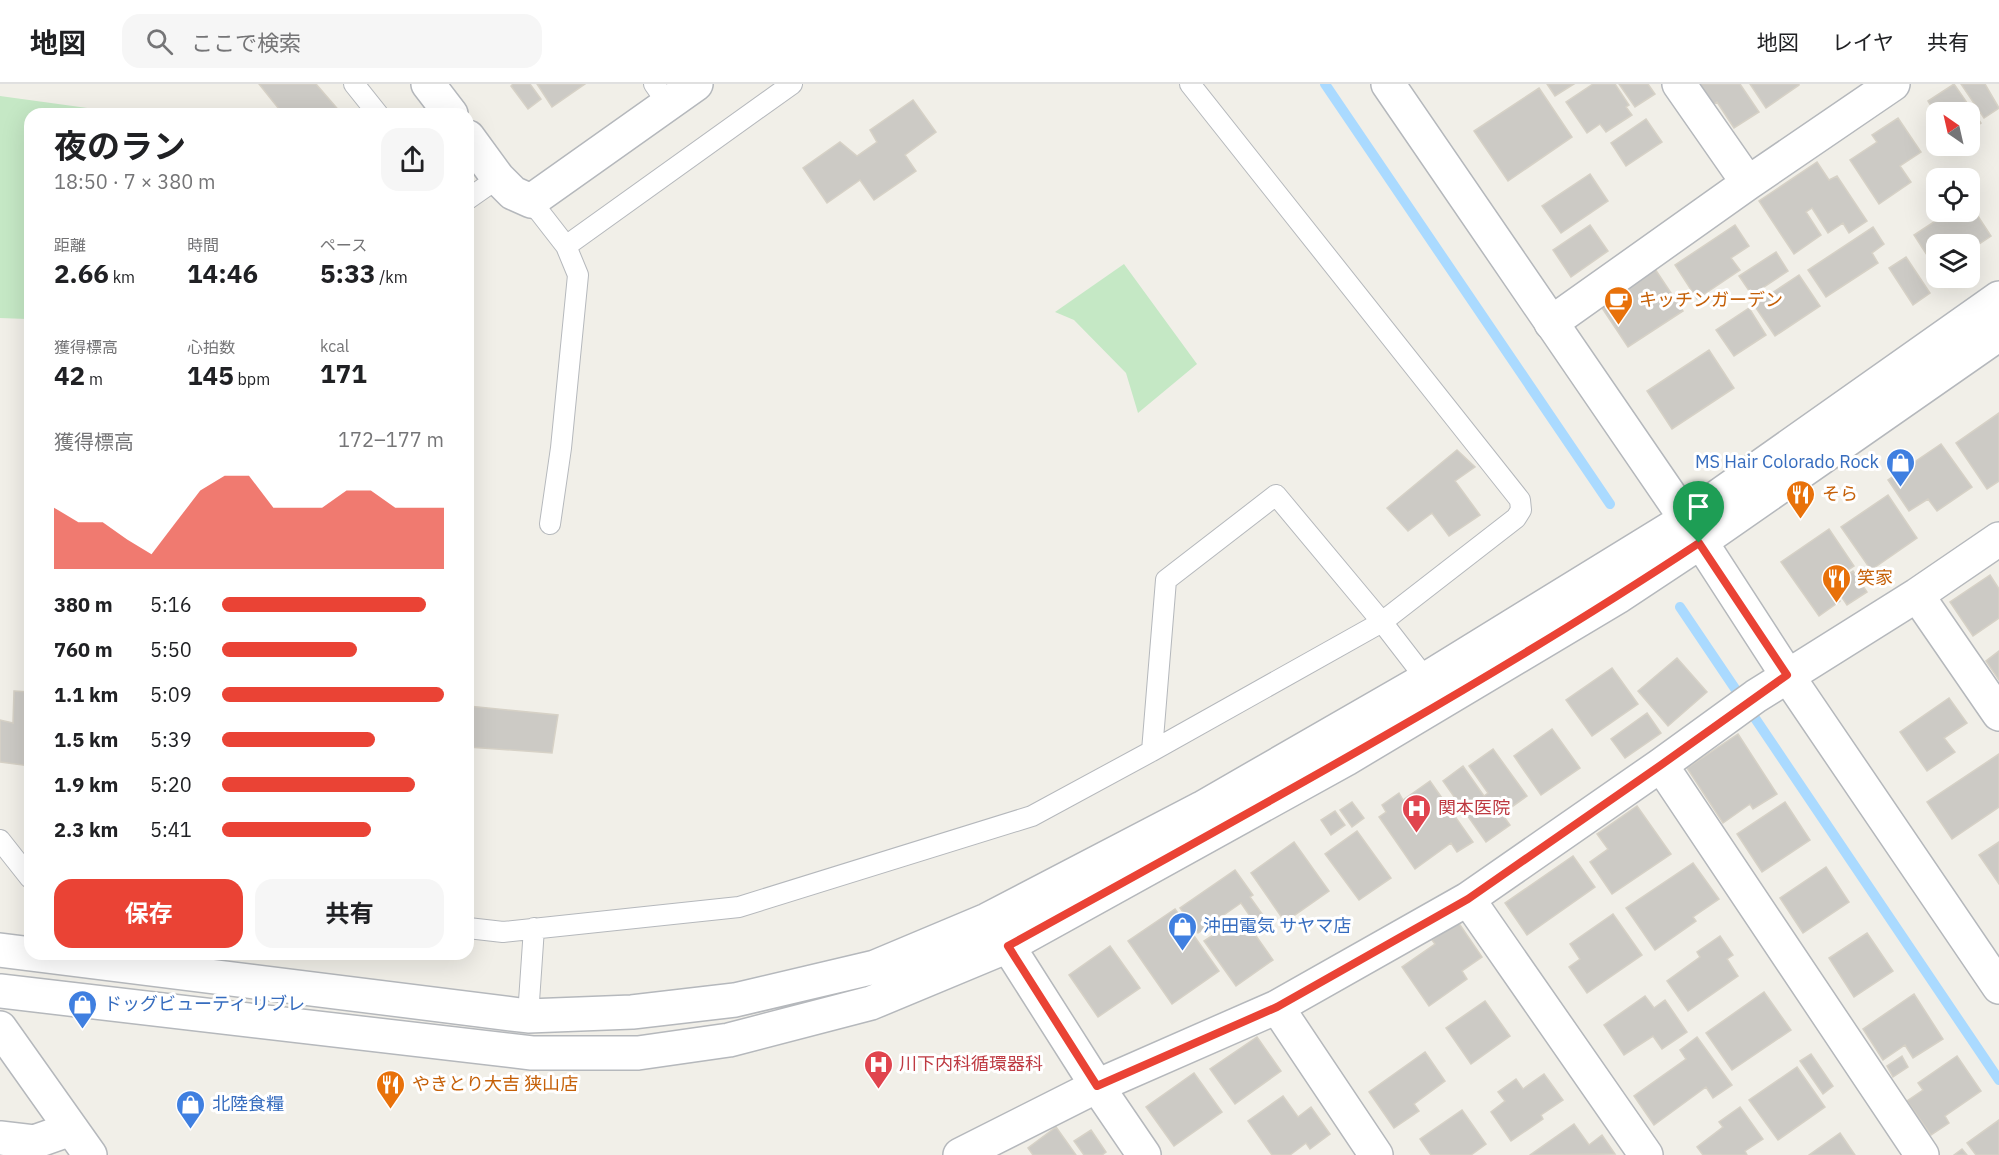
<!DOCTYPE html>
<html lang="ja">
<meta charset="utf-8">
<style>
:root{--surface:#fff;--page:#f6f6f6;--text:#202124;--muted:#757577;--line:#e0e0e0;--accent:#ea4335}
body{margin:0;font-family:"IBM Plex Sans","Noto Sans JP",sans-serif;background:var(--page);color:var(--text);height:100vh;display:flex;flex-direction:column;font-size:22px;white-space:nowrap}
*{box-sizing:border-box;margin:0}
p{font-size:20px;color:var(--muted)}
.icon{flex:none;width:33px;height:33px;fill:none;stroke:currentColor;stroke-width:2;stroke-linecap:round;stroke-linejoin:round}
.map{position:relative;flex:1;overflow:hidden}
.panel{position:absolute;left:24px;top:24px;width:450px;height:852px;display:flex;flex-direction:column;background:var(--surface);border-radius:18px;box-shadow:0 6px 24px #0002}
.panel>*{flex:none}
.needle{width:39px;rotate:326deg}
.tools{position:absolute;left:1926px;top:18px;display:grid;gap:12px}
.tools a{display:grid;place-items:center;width:54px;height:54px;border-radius:12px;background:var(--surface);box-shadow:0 6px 24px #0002;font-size:30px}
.pin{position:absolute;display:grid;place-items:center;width:51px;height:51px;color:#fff;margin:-62px -26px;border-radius:50% 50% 50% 0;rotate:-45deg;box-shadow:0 0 6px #0007}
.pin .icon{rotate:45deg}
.round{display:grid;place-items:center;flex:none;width:63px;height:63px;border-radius:18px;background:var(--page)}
.headline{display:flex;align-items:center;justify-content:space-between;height:102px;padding:0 30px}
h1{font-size:33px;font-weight:700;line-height:45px}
.figures{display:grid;grid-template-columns:repeat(3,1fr);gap:9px;height:102px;padding:6px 30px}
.figures div{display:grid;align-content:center}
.figures b{font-size:26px;font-weight:700}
.figures small{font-size:16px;font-weight:400}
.figures p{font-size:16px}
.chart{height:168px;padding:12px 30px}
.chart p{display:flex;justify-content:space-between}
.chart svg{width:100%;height:108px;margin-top:6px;fill:var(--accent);opacity:.7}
.action{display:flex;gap:12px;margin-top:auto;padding:12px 30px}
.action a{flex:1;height:69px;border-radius:18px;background:var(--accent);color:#fff;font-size:24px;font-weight:700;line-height:69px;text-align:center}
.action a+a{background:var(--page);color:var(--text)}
ul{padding:0 30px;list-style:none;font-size:20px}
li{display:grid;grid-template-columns:96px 72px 1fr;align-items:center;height:45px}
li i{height:15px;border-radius:8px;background:var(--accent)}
header{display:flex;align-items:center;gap:36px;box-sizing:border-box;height:84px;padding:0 30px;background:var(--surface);border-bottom:2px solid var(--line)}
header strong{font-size:28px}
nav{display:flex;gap:33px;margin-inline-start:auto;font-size:21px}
.search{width:420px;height:54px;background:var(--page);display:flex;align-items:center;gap:15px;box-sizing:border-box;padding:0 21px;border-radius:18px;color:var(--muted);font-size:22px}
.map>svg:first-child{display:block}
.green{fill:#c5e8c5}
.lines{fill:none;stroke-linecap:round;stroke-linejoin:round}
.stream{stroke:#aadaff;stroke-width:10}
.building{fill:#cccac5;stroke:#d6d1c6;stroke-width:1.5}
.service-casing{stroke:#b5b8bc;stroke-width:22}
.minor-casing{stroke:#b5b8bc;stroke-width:36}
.tertiary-casing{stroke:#b5b8bc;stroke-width:36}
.service{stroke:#fff;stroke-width:20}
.minor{stroke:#fff;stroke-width:33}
.tertiary{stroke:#fff;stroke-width:33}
.route-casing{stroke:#fff;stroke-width:12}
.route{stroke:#ea4335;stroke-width:8}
.labels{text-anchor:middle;stroke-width:6;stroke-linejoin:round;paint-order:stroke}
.food-label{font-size:18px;fill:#c56008;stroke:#fff;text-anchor:start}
.shop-label{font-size:18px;fill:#366cbe;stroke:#fff;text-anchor:start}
.health-label{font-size:18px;fill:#be3a42;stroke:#fff;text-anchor:start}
</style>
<header>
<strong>地図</strong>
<div class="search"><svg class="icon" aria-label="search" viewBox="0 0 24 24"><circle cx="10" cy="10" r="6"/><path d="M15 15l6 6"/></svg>ここで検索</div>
<nav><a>地図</a><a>レイヤ</a><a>共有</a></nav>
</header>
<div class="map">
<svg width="1999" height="1071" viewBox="0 0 1999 1071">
<rect width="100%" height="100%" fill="#f1efe8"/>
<path class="green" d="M0,12l131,18h-101v204l-3,1 -27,-1z
M1124,180l73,100 -59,49 -12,-40 -52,-53 -19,-8z"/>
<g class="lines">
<path class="stream" d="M1325,0l285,420
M1680,523l319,473"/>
</g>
<path class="building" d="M259,0h57l26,30h-59z
M513,0h17l11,15 -13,10 -17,-23z
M537,0h48l-33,23z
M1547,0h27l-19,12z
M1593,0h22l14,21 -3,2 6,8 -26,17 -6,-8 -13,9 -21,-31z
M1619,0h29l7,10 -20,13z
M1701,0h39l19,28 -25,16 -17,-26 -7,5 -14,-20z
M1750,0h49v1l-33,23z
M1954,0l27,39 -11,8v-19l-34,2 -8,-13z
M1961,0h24l14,24 -15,10z
M1539,4l33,49 -64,44 -34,-50z
M913,16l23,32 -31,23 11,16 -42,29 -14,-20 -33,23 -24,-35 37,-26 17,14 20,-14 -7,-12z
M1898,34l23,34 -21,14 11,16 -32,22 -29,-44 27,-18 -5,-7z
M1646,35l16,23 -36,24 -15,-23z
M1817,78l12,18 8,-4 30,45 -18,12 -6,-10 -15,10 -16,-25 -6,4 15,23 -27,19 -35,-53z
M1590,90l18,27 -47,32 -19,-27z
M1970,120l21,32 -21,14v-6h-34v25l-22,-34 35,-23h21z
M1590,141l18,26 -37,26 -18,-27z
M1735,141l14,21 -18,12 9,12 -43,29 -22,-34z
M1873,143l11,17 -12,9 6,10 -52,34 -18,-27z
M1776,168l12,19 -36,24 -13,-19z
M1906,173l24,36 -17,12 -24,-37z
M1655,185l28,42 -55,36 -28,-42z
M1799,191l21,31 -45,30 -21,-31z
M1749,224l17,27 -32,21 -18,-26z
M1709,266l25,38 -62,41 -25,-38z
M1999,329v68l-12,8 -31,-46z
M1941,360l31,43 -35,24 -9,-12 -19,12 -21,-31z
M1457,366l18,17 -20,14 25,34 -31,21 -17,-23 -24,18 -21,-23z
M1888,411l29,43 -46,32 -30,-43z
M1829,445l25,37 -26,17 12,18 -21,15 -38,-54z
M1853,487l14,21 -20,13 -14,-21z
M1990,491l9,14v29l-26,18 -23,-34z
M1999,567v29l-13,-19z
M1677,574l30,34 -39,34 -30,-35z
M1612,584l26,36 -46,32 -26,-36z
M14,607l16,1v74l-30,-4v-42l13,3z
M1949,614l18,25 -23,15 11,14 -28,19 -27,-39z
M468,622l90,9 -6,38 -84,-6z
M1647,629l14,20 -36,25 -14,-19z
M1552,645l28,39 -39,27 -27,-39z
M1738,650l39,60 -24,15 -3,-5 -27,19 -36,-55z
M1493,665l34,47 -25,18 8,11 -24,17 -43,-61 20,-15 21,30 4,-3 -19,-27z
M1999,670v53l-47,32 -25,-37z
M1430,697l43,61 -16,10 -6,-9 -36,26 -36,-52 7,-5 -4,-7 17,-12 4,7z
M1352,718l12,16 -12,9 -12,-17z
M1785,718l25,38 -48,32 -25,-38z
M1637,722l34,48 -59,40 -22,-32 18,-13 -11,-15z
M1335,727l10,14 -14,10 -10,-15z
M1357,747l34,47 -32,22 -34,-46z
M1294,758l35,49 -44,31 -34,-49z
M1999,758v42l-20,-29z
M1573,772l22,31 -68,48 -22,-32z
M1693,779l26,36 -26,18 3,4 -41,29 -29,-42z
M1826,783l23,35 -46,31 -23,-35z
M1235,786l18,25 -3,2 20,28 -9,7 -20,-29 -43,30 -18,-25z
M1175,825l44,62 -47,33 -44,-63z
M1613,830l29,41 -55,38 -18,-26 11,-8 -10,-15z
M1242,832l31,44 -37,26 -32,-45z
M1458,838l24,35 -20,14 5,8 -38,27 -27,-39 33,-23 -3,-4z
M1867,849l26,38 -39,26 -25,-39z
M1720,852l13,19 -6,4 11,17 -50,35 -21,-30 33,-24 -3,-5z
M1110,862l30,42 -42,29 -29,-42z
M1764,908l27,38 -59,40 -26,-37z
M1914,910l29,45 -30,19 -8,-13 -22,15 -20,-31z
M1645,912l9,12 11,-8 22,32 -25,17 -9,-13 -29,19 -20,-30z
M1485,917l25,35 -39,28 -25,-36z
M1257,953l24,34 -46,33 -25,-35z
M1697,953l35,48 -19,13 -7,-11 -52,38 -20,-29 52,-37 -6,-9z
M1425,968l20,29 -31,23 5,7 -25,17 -25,-36z
M1811,970l22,32 -10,8 -23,-33z
M1902,972l6,11 -15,10 -6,-11z
M1957,972l24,35 -36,25 4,7 -18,12 -24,-34 16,-11 -5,-7z
M1797,983l28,40 -47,33 -29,-40z
M1194,989l28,39 -48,34 -28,-39z
M1544,990l19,26 -22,15 2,4 -32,22 -20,-29 14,-11 -7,-9 18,-13 7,10z
M1283,1012l15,21 13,-10 19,27 -20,15 -4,-6 -16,12h-18l-24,-34z
M1740,1023l23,32 -18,12 2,4h-44l-6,-8 26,-20 -4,-5z
M1462,1026l24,34 -15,11h-40l-11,-16z
M1999,1036v35h-23l-9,-12z
M1574,1040l15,21 13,-10 13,19 -85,1z
M1056,1043l20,28h-43l-5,-7z
M1091,1046l15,22 -4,3h-18l-10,-14z
M1840,1049l15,22h-46z
M1962,1065l5,6h-13z"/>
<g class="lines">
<defs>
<path id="service" d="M354,0l24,30
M654,0l14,20
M468,115l30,-21
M531,117l35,45 12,29 -17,173 -11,76
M566,162l226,-162
M1152,667l14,-171 110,-85 106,127 44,57
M0,756l30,38
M468,844l35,4 236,-25 293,-91 120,-65 230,-129 134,-104 5,-8 -1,-10 -330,-416
M528,932l6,-88"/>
<path id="minor" d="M428,0l23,30
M1679,0l69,99
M468,53l30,41 15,15 18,8 165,-117
M1551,239l197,-140 145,-99
M1917,511l82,119
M1661,681l261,390
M1468,815l178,256
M1277,923l99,148
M0,1054l34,4 37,-13
M960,1071l137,-69 180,-79 191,-108 193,-134 95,-69 161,-101 82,-56"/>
<path id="tertiary" d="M1388,0l298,435 101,156 212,312
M1008,862l89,140 47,69
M0,866l528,66 104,-4 103,-12 140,-33 112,-47 215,-112 224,-129 260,-160 313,-221
M0,907l532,62h106l91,-13 142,-37 137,-57 338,-187 273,-163 80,-53 300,-209
M0,944l90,127"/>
</defs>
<use href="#service" class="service-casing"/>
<use href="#minor" class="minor-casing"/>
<use href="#tertiary" class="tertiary-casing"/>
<use href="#service" class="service"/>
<use href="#minor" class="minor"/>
<use href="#tertiary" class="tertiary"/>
</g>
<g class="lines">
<defs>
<path id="route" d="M1699,459l88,132 -126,90 -193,134 -191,108 -180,79 -89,-140c233,-129 469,-256 691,-403z"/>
</defs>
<use href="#route" class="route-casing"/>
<use href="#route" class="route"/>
</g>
<defs>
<symbol id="cafe-pin" viewBox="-11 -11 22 30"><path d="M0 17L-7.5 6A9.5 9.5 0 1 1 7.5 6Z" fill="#e8710a" stroke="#fff"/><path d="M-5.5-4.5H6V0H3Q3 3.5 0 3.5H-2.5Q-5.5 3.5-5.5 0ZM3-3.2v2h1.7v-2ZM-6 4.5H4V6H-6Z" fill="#fff"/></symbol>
<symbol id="shop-pin" viewBox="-11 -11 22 30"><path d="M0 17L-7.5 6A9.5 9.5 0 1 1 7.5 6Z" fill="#3f7fe0" stroke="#fff"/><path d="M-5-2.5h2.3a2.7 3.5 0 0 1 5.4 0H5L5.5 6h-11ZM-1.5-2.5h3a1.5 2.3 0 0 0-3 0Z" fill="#fff"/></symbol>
<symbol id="restaurant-pin" viewBox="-11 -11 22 30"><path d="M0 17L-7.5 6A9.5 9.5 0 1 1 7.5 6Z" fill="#e8710a" stroke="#fff"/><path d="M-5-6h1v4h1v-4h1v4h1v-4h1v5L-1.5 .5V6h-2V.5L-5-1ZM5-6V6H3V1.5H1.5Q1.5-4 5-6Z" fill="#fff"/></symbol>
<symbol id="hospital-pin" viewBox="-11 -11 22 30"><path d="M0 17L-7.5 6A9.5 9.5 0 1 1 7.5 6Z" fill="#e0444e" stroke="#fff"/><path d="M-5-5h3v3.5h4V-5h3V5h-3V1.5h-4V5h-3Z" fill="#fff"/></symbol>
</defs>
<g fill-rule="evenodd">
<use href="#cafe-pin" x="1602" y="200" width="33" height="45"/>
<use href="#shop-pin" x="1884" y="362" width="33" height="45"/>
<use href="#restaurant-pin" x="1784" y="394" width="33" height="45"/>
<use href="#restaurant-pin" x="1820" y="478" width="33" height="45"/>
<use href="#hospital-pin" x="1400" y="708" width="33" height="45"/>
<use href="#shop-pin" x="1166" y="826" width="33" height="45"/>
<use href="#shop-pin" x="66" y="904" width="33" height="45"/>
<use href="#hospital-pin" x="862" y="964" width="33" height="45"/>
<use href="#restaurant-pin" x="374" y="984" width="33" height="45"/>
<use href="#shop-pin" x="174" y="1004" width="33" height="45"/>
</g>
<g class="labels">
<g class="food-label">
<text x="1639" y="222">キッチンガーデン</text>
<text x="1822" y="416">そら</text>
<text x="1857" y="500">笑家</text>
<text x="412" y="1006">やきとり大吉 狭山店</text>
</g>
<g class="shop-label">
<text x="1879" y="384" text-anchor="end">MS Hair Colorado Rock</text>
<text x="1203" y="848">沖田電気 サヤマ店</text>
<text x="104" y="926">ドッグビューティ リブレ</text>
<text x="212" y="1026">北陸食糧</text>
</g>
<g class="health-label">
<text x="1438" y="730">関本医院</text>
<text x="899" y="986">川下内科循環器科</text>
</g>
</g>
</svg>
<div class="tools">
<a><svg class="needle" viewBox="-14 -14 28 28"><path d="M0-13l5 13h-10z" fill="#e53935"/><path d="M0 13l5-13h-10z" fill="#757577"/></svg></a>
<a><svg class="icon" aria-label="locate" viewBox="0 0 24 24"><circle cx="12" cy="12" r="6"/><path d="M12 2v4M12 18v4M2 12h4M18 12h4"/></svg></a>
<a><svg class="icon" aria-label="layers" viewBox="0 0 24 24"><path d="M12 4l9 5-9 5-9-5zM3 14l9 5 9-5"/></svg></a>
</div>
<div class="pin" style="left:1699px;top:459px;background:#1e9e55"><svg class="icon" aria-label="arrive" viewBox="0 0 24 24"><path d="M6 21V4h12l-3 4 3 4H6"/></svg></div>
<section class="panel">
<div class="headline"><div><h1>夜のラン</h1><p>18:50 · 7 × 380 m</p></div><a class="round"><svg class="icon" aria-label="share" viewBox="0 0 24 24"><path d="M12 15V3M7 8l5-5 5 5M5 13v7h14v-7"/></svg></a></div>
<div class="figures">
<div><p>距離</p><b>2.66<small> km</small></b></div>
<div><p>時間</p><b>14:46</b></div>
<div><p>ペース</p><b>5:33<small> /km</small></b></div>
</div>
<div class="figures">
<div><p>獲得標高</p><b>42<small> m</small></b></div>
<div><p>心拍数</p><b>145<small> bpm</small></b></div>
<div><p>kcal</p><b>171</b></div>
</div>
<div class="chart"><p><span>獲得標高</span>172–177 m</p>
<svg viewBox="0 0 160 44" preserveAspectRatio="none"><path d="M0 44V19L10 25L20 25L30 32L40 38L50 25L60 12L70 6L80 6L90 19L100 19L110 19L120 12L130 12L140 19L150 19L160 19V44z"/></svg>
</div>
<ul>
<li><b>380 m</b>5:16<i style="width:92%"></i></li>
<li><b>760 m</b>5:50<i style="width:61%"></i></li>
<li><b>1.1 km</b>5:09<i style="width:100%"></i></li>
<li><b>1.5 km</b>5:39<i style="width:69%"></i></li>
<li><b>1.9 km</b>5:20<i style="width:87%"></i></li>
<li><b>2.3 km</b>5:41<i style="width:67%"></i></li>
</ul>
<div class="action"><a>保存</a><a>共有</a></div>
</section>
</div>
